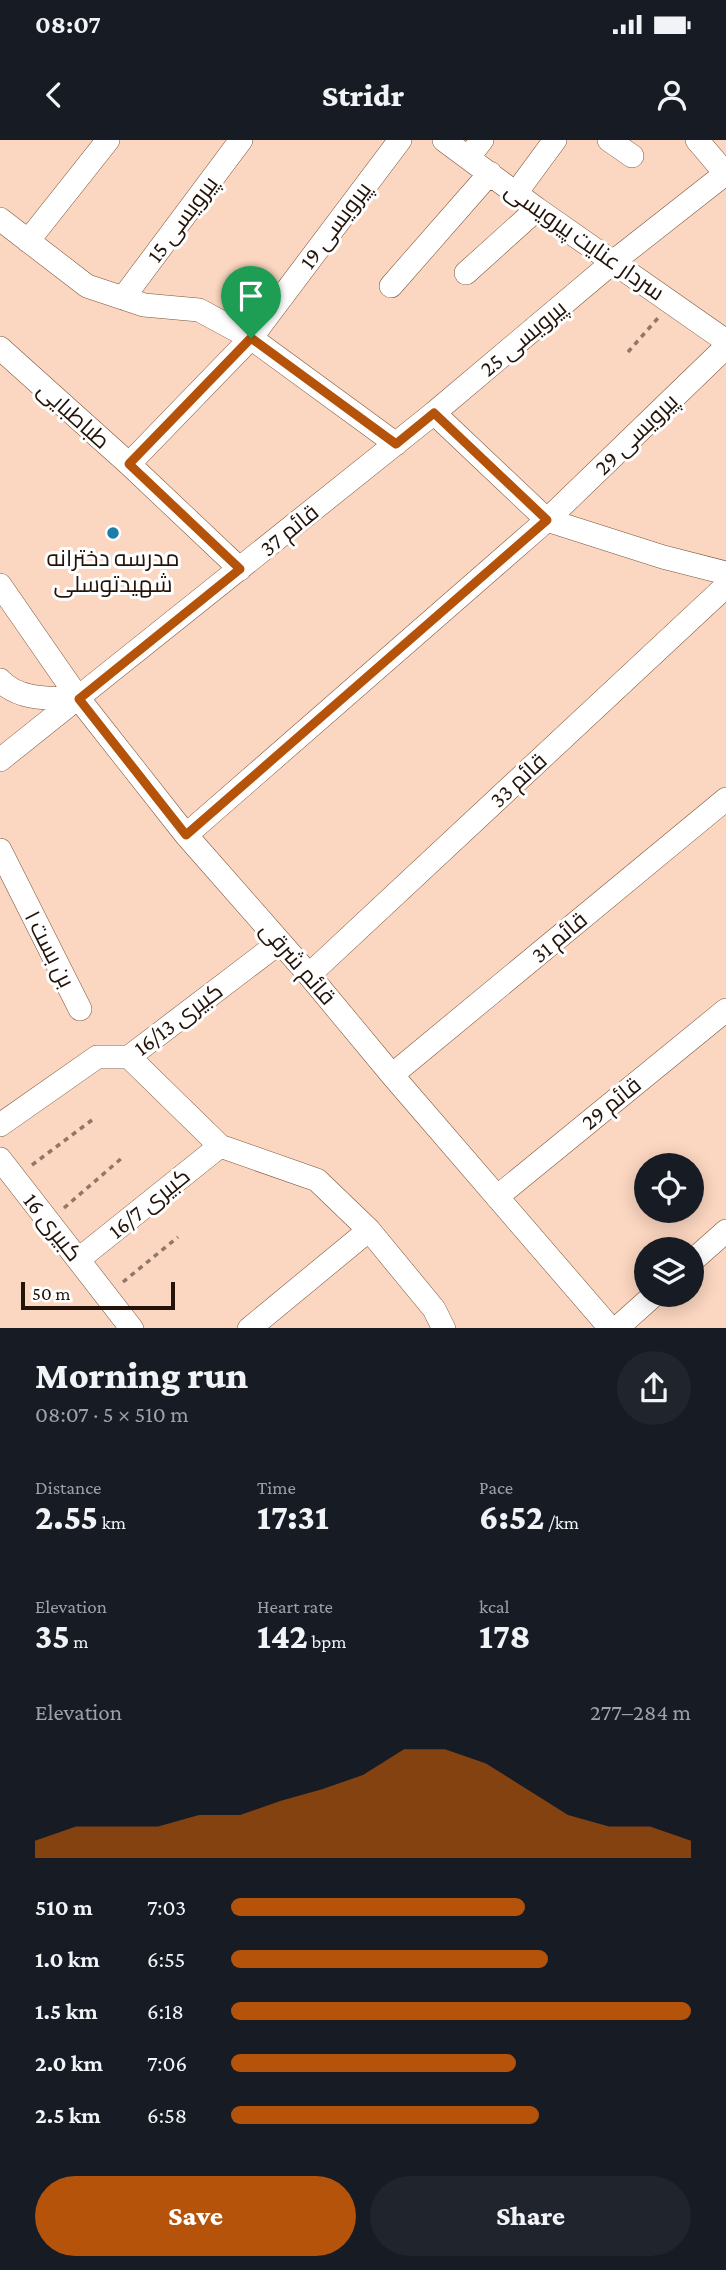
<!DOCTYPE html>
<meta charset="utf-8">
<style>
:root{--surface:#171b24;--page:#20242c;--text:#f1f3f6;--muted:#9ea1a6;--accent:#b45309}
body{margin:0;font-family:"Crimson Pro",Cairo,serif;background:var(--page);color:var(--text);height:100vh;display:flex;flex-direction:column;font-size:26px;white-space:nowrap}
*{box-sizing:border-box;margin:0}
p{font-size:23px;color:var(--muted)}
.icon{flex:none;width:38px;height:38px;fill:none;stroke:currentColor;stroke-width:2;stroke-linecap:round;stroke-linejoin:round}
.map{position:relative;height:1188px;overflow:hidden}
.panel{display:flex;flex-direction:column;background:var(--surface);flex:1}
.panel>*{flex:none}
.fabs{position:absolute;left:634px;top:1013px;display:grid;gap:14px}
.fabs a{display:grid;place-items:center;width:70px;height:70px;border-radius:50%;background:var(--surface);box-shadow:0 4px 18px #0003;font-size:35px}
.scale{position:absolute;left:21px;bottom:18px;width:154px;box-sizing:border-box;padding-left:7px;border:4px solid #231309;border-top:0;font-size:19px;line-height:24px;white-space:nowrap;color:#231309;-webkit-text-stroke:5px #fff;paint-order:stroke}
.pin{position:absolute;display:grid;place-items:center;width:60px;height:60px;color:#fff;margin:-72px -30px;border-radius:50% 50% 50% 0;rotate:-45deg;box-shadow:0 0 7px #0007}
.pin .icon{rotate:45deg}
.round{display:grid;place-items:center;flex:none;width:74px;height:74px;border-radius:37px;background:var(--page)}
.overview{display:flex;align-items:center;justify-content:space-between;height:119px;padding:0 35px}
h1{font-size:38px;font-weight:800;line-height:52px}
.figures{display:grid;grid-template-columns:repeat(3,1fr);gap:10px;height:119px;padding:7px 35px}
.figures div{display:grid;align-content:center}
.figures b{font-size:35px;font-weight:800}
.figures small{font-size:19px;font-weight:400}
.figures p{font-size:19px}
.chart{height:196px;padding:14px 35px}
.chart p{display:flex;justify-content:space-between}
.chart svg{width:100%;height:126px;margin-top:7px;fill:var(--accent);opacity:.7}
.primary-button{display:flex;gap:14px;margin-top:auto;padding:14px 35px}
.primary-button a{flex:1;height:80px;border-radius:42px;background:var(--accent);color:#fff;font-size:28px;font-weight:800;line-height:80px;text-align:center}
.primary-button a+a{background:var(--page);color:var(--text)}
ul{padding:0 35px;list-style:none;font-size:23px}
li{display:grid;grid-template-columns:112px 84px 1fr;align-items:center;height:52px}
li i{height:18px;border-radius:9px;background:var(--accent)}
.status{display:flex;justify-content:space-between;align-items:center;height:49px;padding:0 35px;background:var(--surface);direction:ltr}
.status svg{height:19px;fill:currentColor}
header{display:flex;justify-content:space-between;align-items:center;height:91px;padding:0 35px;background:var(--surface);font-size:32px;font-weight:800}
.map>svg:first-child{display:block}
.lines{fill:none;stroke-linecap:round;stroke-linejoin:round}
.street-casing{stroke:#7b543b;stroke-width:24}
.path{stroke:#927767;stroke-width:3.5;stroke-dasharray:5 5;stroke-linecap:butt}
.street{stroke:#fff;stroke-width:23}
.route-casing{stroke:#fff;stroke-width:14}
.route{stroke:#b45309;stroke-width:9}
.poi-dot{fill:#1b7da9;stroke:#fff;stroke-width:2.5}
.labels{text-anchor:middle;stroke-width:6;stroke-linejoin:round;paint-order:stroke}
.street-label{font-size:23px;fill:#231309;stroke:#fff}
.poi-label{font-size:23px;fill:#231309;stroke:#fff}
</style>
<div class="status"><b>08:07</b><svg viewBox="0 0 49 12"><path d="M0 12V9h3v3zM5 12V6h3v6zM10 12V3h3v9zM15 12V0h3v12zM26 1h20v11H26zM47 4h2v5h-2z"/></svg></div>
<header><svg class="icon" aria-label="back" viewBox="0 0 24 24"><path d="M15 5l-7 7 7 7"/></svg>Stridr<svg class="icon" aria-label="person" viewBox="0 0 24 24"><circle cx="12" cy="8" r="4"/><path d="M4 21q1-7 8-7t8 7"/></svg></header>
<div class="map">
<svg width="726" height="1189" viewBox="0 0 726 1189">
<rect width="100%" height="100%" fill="#fbd6c0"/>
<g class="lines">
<defs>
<path id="street" d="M444,0l93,69 189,132
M609,0l23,16
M697,0l29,34
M468,18l14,-18
M516,53l39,-53
M0,79l87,67 57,19 55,5 52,28 145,106
M28,101l80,-101
M466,133l71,-64
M391,146l99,-113
M123,158l118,-158
M0,208l129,116 111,105
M434,273l113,107 116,37 63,16
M129,324l122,-126 149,-198
M0,445l79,114 107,136 123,140 83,100 219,254
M0,540c19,21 52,18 79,19
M0,620l434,-347 179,-151 112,-88
M186,695l361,-315 179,-173
M0,710l80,159
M309,835l417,-389
M129,917l91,89 97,34 52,50 65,79 10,20
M392,935l334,-276
M0,985l97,-68h32l151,-115
M0,1019l132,170
M497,1057l229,-187
M79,1119l141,-113
M691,1122l35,-31
M249,1189l120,-99
M616,1189l38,-34"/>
</defs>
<use href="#street" class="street-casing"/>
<path class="path" d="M628,212l30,-34
M32,1025l60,-45
M64,1068l59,-51
M123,1142l55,-45"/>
<use href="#street" class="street"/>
</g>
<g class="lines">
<defs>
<path id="route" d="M251,198l145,106 38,-31 113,107 -361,315 -107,-136 161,-130 -111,-105z"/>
</defs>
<use href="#route" class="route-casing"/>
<use href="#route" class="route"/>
</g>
<circle class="poi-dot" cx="113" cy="393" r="7"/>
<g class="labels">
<g class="street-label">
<text transform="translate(182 79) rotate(-53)" y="8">پیرویسی 15</text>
<text transform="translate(335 85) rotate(-53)" y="8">پیرویسی 19</text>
<text transform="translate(585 101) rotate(35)" y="8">سردار عنایت پیرویسی</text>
<text transform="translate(523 198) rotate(-40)" y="8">پیرویسی 25</text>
<text transform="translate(74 275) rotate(42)" y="8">طباطبایی</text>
<text transform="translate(636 294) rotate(-44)" y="8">پیرویسی 29</text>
<text transform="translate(289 390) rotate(-39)" y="8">قائم 37</text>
<text transform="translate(518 640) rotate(-43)" y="8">قائم 33</text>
<text transform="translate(559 797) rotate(-40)" y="8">قائم 31</text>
<text transform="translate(50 809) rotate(63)" y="8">بن بست ۱</text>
<text transform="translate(298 823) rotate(49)" y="8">قائم شرقی</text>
<text transform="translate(178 879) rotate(-37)" y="8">کبیری 16/13</text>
<text transform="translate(611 963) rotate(-39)" y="8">قائم 29</text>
<text transform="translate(149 1063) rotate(-39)" y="8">کبیری 16/7</text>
<text transform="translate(53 1087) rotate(52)" y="8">کبیری 16</text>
</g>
<g class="poi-label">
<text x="113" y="426">مدرسه دخترانه<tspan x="113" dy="26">شهیدتوسلی</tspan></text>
</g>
</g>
</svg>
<div class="fabs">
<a><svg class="icon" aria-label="locate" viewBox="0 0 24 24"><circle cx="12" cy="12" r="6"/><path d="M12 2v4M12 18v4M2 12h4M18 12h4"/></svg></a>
<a><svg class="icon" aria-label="layers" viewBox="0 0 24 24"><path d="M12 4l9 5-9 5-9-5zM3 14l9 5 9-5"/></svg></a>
</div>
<div class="scale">50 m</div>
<div class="pin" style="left:251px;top:198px;background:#1e9e55"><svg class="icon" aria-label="arrive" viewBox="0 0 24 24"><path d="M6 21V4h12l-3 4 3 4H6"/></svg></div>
</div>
<section class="panel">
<div class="overview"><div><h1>Morning run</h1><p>08:07 · 5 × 510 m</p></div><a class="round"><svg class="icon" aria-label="share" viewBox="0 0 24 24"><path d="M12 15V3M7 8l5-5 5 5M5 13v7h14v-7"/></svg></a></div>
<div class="figures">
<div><p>Distance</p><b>2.55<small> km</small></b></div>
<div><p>Time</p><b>17:31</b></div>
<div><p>Pace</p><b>6:52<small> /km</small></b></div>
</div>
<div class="figures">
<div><p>Elevation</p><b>35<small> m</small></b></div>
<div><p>Heart rate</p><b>142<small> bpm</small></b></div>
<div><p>kcal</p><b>178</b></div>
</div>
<div class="chart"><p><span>Elevation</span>277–284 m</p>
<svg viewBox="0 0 160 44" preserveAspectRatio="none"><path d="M0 44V38L10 33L20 33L30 33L40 29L50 29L60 24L70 20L80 15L90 6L100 6L110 11L120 20L130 29L140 33L150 33L160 38V44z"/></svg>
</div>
<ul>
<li><b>510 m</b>7:03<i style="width:64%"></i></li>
<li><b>1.0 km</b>6:55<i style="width:69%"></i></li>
<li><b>1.5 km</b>6:18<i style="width:100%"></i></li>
<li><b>2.0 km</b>7:06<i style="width:62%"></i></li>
<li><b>2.5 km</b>6:58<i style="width:67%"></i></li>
</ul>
<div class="primary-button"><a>Save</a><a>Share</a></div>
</section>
